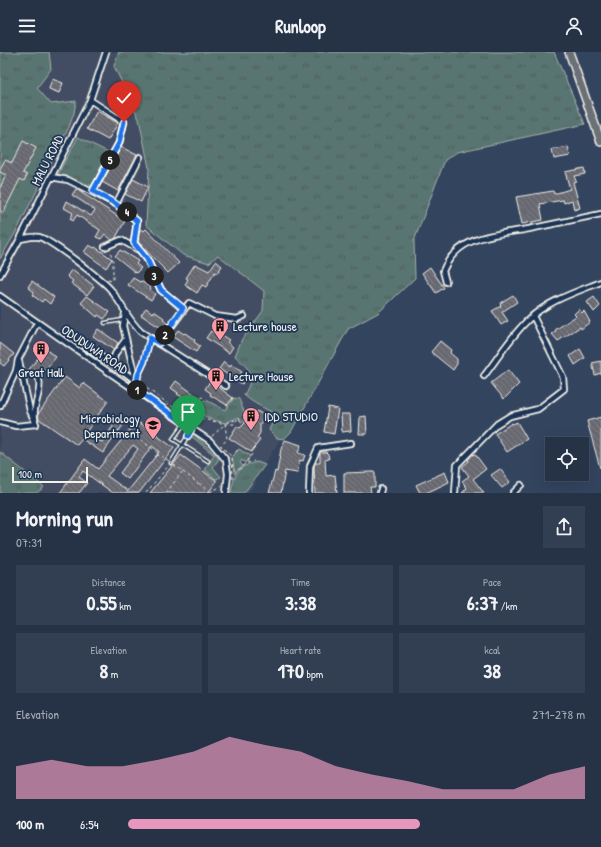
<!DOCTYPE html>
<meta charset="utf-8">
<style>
:root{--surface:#263347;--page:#323f52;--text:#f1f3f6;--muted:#a4aab4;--line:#424e60;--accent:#e797bd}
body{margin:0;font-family:"Patrick Hand",sans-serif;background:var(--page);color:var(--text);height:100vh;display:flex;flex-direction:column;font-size:15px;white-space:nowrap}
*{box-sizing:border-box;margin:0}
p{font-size:13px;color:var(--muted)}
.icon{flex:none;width:22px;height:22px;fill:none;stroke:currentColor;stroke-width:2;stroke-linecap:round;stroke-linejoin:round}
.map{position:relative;height:441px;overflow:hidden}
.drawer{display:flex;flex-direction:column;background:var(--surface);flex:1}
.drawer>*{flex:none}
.controls{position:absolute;left:545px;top:385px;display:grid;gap:8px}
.controls a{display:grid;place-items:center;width:44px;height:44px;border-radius:0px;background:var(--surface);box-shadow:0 4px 16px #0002,0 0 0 1px var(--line);font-size:20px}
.scale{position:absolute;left:12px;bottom:10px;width:76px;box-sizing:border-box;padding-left:4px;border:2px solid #f4f1e8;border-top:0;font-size:11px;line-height:14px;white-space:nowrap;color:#f4f1e8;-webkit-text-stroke:3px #1d3557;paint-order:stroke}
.pin{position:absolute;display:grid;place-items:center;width:34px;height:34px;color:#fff;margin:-41px -17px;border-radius:50% 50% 50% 0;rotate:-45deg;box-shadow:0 0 4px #0007}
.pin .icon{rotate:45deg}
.km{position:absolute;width:20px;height:20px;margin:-10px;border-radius:50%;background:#222;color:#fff;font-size:11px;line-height:20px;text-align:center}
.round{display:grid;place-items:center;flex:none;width:42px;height:42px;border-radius:0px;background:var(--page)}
.summary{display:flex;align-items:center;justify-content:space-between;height:68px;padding:0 16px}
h1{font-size:22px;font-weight:700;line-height:30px}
.figures{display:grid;grid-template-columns:repeat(3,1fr);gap:6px;height:68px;padding:4px 16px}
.figures div{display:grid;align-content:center;border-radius:0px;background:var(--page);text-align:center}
.figures b{font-size:20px;font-weight:700}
.figures small{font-size:11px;font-weight:400}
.figures p{font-size:11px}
.chart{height:112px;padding:8px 16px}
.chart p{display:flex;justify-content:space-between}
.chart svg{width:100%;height:72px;margin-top:4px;fill:var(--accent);opacity:.7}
ul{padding:0 16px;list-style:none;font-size:13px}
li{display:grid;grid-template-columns:64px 48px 1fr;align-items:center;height:30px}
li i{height:10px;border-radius:5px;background:var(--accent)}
header{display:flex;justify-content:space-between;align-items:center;height:52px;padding:0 16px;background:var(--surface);font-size:18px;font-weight:700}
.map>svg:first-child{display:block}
.built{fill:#434e64}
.grass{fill:url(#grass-tufts);stroke:#a6b2ac}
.building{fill:url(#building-back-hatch);stroke:#f4f1e8;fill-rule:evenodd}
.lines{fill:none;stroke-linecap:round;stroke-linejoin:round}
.service-casing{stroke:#f4f1e8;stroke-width:5}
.minor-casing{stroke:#f4f1e8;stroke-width:8}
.trunk-casing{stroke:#f4f1e8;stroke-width:10}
.path{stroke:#f4f1e8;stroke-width:1;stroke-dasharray:3 3;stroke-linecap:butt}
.service{stroke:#1d3557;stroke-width:2}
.minor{stroke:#1d3557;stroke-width:4.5}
.trunk{stroke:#6a7074;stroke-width:7}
.route-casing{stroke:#fff;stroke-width:8}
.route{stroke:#1a73e8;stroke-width:5}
.labels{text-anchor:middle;stroke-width:3.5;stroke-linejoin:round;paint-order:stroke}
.street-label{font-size:13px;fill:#f4f1e8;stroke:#1d3557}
.poi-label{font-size:13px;fill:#f4f1e8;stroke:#1d3557;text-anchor:start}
</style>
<header><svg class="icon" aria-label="menu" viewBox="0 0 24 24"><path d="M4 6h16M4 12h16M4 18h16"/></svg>Runloop<svg class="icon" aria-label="person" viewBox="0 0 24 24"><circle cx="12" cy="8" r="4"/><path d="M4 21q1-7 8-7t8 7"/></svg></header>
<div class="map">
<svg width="601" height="441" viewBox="0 0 601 441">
<defs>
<pattern id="grass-tufts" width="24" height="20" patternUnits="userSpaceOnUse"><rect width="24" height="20" fill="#597471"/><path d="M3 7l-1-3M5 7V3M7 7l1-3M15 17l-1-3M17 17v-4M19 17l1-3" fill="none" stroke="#505c59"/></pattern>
<pattern id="building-back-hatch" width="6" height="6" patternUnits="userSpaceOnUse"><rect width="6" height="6" fill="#676771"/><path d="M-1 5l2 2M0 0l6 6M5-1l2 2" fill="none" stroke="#7d7d85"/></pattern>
</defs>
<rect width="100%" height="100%" fill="#33445f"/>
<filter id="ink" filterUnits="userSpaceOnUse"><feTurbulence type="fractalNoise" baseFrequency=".025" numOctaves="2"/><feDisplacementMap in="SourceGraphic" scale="8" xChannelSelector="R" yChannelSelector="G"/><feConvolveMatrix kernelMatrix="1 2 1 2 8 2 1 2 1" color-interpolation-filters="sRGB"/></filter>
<g filter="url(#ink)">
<path class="built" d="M0,0h514l-70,108 -11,34 -137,221 -42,64 3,2 -9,12h-248z"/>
<path class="grass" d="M0,0h49l2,17 -14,19 14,16 25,-3 -2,12 -5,14 -52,103 -17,29z
M119,0h435l31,72 -128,28 -12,8 -31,81 1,37 -37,35 -30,16 -57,103 -7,7 -7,-1 -8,-8 7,-15c-12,-8 -21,-10 -32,-20 12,-21 7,-24 -9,-39l7,-17 21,-28 1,-20 -46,-36 -9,8 -26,-8 -37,-30 3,-57 -4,-20 -6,-29 -25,-53z
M78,85l30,15 -16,34 -34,-12z
M234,346l5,1 8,20 -6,3 -2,-5 -14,6c-11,-3 -23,-4 -28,-16l3,-5 6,-2 19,10z
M191,380l23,21 5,6 -6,8 8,10 -5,2 -11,-9 9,-15 -24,-20z
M239,397l11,7 -5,7 -3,-3 -2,3 3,3 -8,6 -3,-15z
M0,400l44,35 -7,6h-37z
M257,410l8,3 -21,28h-13c3,-18 6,-27 26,-31z"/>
<path class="building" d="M52,27l11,4 -4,10 -10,-4z
M97,59l21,12 -10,17 -21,-11z
M23,89l13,7 -13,25 4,2 -3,6 -4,-2 -17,34 -3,-2v-23l6,-13 -6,-3v-3l5,-9 7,3z
M121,95l16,8 -19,36 -16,-9z
M568,95l2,9 -16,3 -2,-9z
M584,116l1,6 -11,2 2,5 -3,1 7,26 -6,2 -2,-10 -8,3 -1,-3 -23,4 3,16 -21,4 -6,-27 37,-6 1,3 16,-5 -5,-17z
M133,127l15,8 -7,15 -16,-8z
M76,137l49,32 -10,18 -3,1 -7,-6 -4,5 -5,-2 4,-7 -23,-15 -4,6 -3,-2 3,-6 -9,-5 3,-7 24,15 4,-6 -23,-15z
M142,177l2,2 2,-2 33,34 -11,10 -30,-31 1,-11z
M89,193l5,3 1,-1 17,12 -6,9 -22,-16z
M120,198l18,11 -2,3 5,4 -5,5 -21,-17z
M216,209l6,5 -5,7 -2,-1 -9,15 -4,-2 -5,8 -12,-8 3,-6 -2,-1 9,-14 14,7z
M430,215l14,21 -8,5 -14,-20z
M72,217l22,17 -7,9 -16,-12 2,-2 -6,-5z
M133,226l7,4 1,-1 10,7 -1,2 5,4 -4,6 -23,-15z
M32,229l22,16 -4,7 -6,-5 -2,3 -10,-7 2,-3 -6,-5z
M513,243l4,7 -15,10 6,9 -7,4 -9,-14 9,-5 -1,-3z
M87,244l23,16 -6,7 -6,-4 -1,2 -16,-14z
M594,245l6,9 -6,6 -7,-10z
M146,256l7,5 1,-2 10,7 -1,2 5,4 -4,6 -23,-15z
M579,257l3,4 2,-2 6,11 -9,7 -1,-2 -22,14 -6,-7 4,-2 -1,-2 21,-14 -2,-2z
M98,277l20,14 -4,7 -21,-14z
M178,278l6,4 1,-1 10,7 -1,2 6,4 -4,6 -23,-15z
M211,279l6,4 1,-2 11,7 -2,2 6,5 -4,6 -23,-15z
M440,289l11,9 -1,3 7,6v5l-4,6 -22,-18z
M0,291l14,11 -10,12 -4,-3z
M45,297l11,8 -16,20 -4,1 -9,-6z
M580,297l5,9 -10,7 -5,-9z
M601,309v12l-6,2 -3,-12z
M224,310l6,5 1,-2 11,7 -2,2 6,4 -4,6 -23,-15z
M508,318l11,14 -15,15 -13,-16z
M65,325l15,11 3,-5 25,18 -24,34 18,7 18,-26 6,5 -23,32 -21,-14 -5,6 -38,-26 -1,-5z
M176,329l22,16 -5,7 -16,-10 1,-1 -7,-5z
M210,329l23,17 -6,7 -17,-10 1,-2 -6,-4z
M328,355l10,2 -4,25 -10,-2z
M257,359l8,5 -5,8v9l-3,5 3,2 -9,12 -22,-14 8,-12 3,2 4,-4 6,-11 4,2z
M341,362h9l1,17 -9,1z
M366,364l1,18h-8l1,-17z
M601,365v50l-1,1 -13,-47z
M137,369l37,27 -35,45h-26l-30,-22 -4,6 8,6 -8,10h-19l25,-34 13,10zM133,393l5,4 -18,24 8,6 24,-33 7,6 -31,39 -21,-15z
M517,370l10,17 -20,13 -12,-18 17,-11 1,1z
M285,388l16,5 -3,8 7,2 -2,6 -3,-1 -3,13 -12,-2 -4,22h-12l6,-22 2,1 4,-23z
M320,400h6l2,2 1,5 -4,1 1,16 9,-1 2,18h-22l-1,-26 1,-4h5z
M475,402l11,15 -13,10 11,14h-22l5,-5 -5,-7 7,-5 -7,-9 7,-6 -1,-1 4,-5z
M181,403l36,26 -9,12h-58z
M500,417l10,13 -8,6 -11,-13z
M371,420h4v15h-5l1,6h-27v-20z
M445,420l4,10 -23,11h-6l-4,-8z"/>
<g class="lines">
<defs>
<path id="service" d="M105,271l17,-3
M137,328l1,-5 7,-13 5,-23
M184,372l-11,15 35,22
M171,411l21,-34"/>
<path id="minor" d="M90,48l34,22 -5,21 -26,48
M51,125l17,3 48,24 24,-47
M116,152l21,17 -3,22 13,16 14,31 22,19
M20,187c6,-1 13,-3 19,-2 10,2 64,43 72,53 11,14 17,30 30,42l85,54
M105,195l16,-7 16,9
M0,223l20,-36 70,-139 16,-48
M446,230l-3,-11c15,-37 54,-36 86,-42 24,-5 48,-10 72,-15
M0,244l107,75 103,70 16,19 2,14 -2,19
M125,261l-2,13 14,59 -1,5
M126,287l-11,15 -2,10 23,17
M159,291l30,-40 26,13 22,3 7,-3
M86,295l25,16 1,-5
M19,309l11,50 6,13
M484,324c14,-18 27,-40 44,-56 19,-19 48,-28 73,-38
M0,354l16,-35 2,-11 19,-37
M35,367c-3,-14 7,-26 4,-39
M0,370l16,4 20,-2
M309,441l1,-27 8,-18 33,-5
M380,441l1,-4
M455,441l2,-28 40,-41 13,-8 28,-7 26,-20 -1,-12 -30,-61
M513,441l8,-8"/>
<path id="trunk" d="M569,0l32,90"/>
</defs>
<use href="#service" class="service-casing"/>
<use href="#minor" class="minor-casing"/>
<use href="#trunk" class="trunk-casing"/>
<path class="path" d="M108,228l4,1 1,-2v-19l-3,-9
M142,333l38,27
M189,369l5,-2 4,-4 -3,-8 3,-7 5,-3
M227,371l8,-3
M194,372v-5l14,1 17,4 2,15 -6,7
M212,384l13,-12h9l5,-7 2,6
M141,388l17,13
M220,393l12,12 1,22
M157,404l1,-2 11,7
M232,405l7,-9
M247,411l7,-2
M183,420l15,11 -1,1
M234,422l12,-11 6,-9
M199,431l11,10
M210,440l12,-6
M146,441l23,-28
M166,441l17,-22 -9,-6"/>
<use href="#service" class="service"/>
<use href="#minor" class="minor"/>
<use href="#trunk" class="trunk"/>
</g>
</g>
<g class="lines" filter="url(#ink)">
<defs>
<path id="route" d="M124,70l-5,21 -26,48 23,13 21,17 -3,22 13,16 14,31 22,18 -24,35 -9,-5 -6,24 -6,13 -2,15 56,38 -4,8"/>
</defs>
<use href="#route" class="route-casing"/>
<use href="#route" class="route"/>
</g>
<defs>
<symbol id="building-pin" viewBox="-11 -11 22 30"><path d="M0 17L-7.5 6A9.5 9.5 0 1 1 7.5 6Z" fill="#ff9aa2" stroke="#1d3557"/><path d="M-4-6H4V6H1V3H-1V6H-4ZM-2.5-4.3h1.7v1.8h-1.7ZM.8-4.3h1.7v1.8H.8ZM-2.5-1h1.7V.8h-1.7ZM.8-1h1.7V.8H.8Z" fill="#111"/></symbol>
<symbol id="school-pin" viewBox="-11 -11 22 30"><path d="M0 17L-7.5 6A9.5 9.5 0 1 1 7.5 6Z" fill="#ff9aa2" stroke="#1d3557"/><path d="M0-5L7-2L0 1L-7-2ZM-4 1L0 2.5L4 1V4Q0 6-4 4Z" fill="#111"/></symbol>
</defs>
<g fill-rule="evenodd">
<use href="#building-pin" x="210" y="264" width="20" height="27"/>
<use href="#building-pin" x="31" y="287" width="20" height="27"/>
<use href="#building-pin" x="206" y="314" width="20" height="27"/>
<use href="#building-pin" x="241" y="354" width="20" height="27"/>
<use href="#school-pin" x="143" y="363" width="20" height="27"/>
</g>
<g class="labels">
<g class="street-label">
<text transform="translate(47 108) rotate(-63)" y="5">MALU ROAD</text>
<text transform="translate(95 297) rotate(34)" y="5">ODUDUWA ROAD</text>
</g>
<g class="poi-label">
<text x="233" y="279">Lecture house</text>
<text x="41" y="325" text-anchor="middle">Great Hall</text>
<text x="229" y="329">Lecture House</text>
<text x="264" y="369">IDD STUDIO</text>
<text x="140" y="371" text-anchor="end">Microbiology<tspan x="140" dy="15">Department</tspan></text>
</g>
</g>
</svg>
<div class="controls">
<a><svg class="icon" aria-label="locate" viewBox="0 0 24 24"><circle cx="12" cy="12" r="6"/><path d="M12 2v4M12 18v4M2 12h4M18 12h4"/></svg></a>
</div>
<div class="scale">100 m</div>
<div class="pin" style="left:188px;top:384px;background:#1e9e55"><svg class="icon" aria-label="arrive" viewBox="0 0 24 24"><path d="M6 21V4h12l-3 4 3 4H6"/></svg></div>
<div class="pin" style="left:124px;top:70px;background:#d93025"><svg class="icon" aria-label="check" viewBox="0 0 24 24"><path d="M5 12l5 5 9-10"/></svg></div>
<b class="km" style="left:137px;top:338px">1</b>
<b class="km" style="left:165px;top:283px">2</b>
<b class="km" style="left:154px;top:224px">3</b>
<b class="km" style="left:127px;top:160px">4</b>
<b class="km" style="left:110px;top:108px">5</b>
</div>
<section class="drawer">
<div class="summary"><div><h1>Morning run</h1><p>07:31</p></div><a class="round"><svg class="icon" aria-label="share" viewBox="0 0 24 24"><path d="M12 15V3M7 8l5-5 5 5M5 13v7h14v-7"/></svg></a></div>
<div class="figures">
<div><p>Distance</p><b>0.55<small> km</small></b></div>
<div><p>Time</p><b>3:38</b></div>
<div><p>Pace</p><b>6:37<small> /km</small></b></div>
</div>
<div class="figures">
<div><p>Elevation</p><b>8<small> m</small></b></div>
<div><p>Heart rate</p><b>170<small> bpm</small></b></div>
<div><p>kcal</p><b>38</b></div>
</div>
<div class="chart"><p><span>Elevation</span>271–278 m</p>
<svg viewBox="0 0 160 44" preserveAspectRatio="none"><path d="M0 44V24L10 20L20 24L30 24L40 20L50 15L60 6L70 11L80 15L90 24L100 29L110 33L120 38L130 38L140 38L150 29L160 24V44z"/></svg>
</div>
<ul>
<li><b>100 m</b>6:54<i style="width:64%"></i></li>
</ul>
</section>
